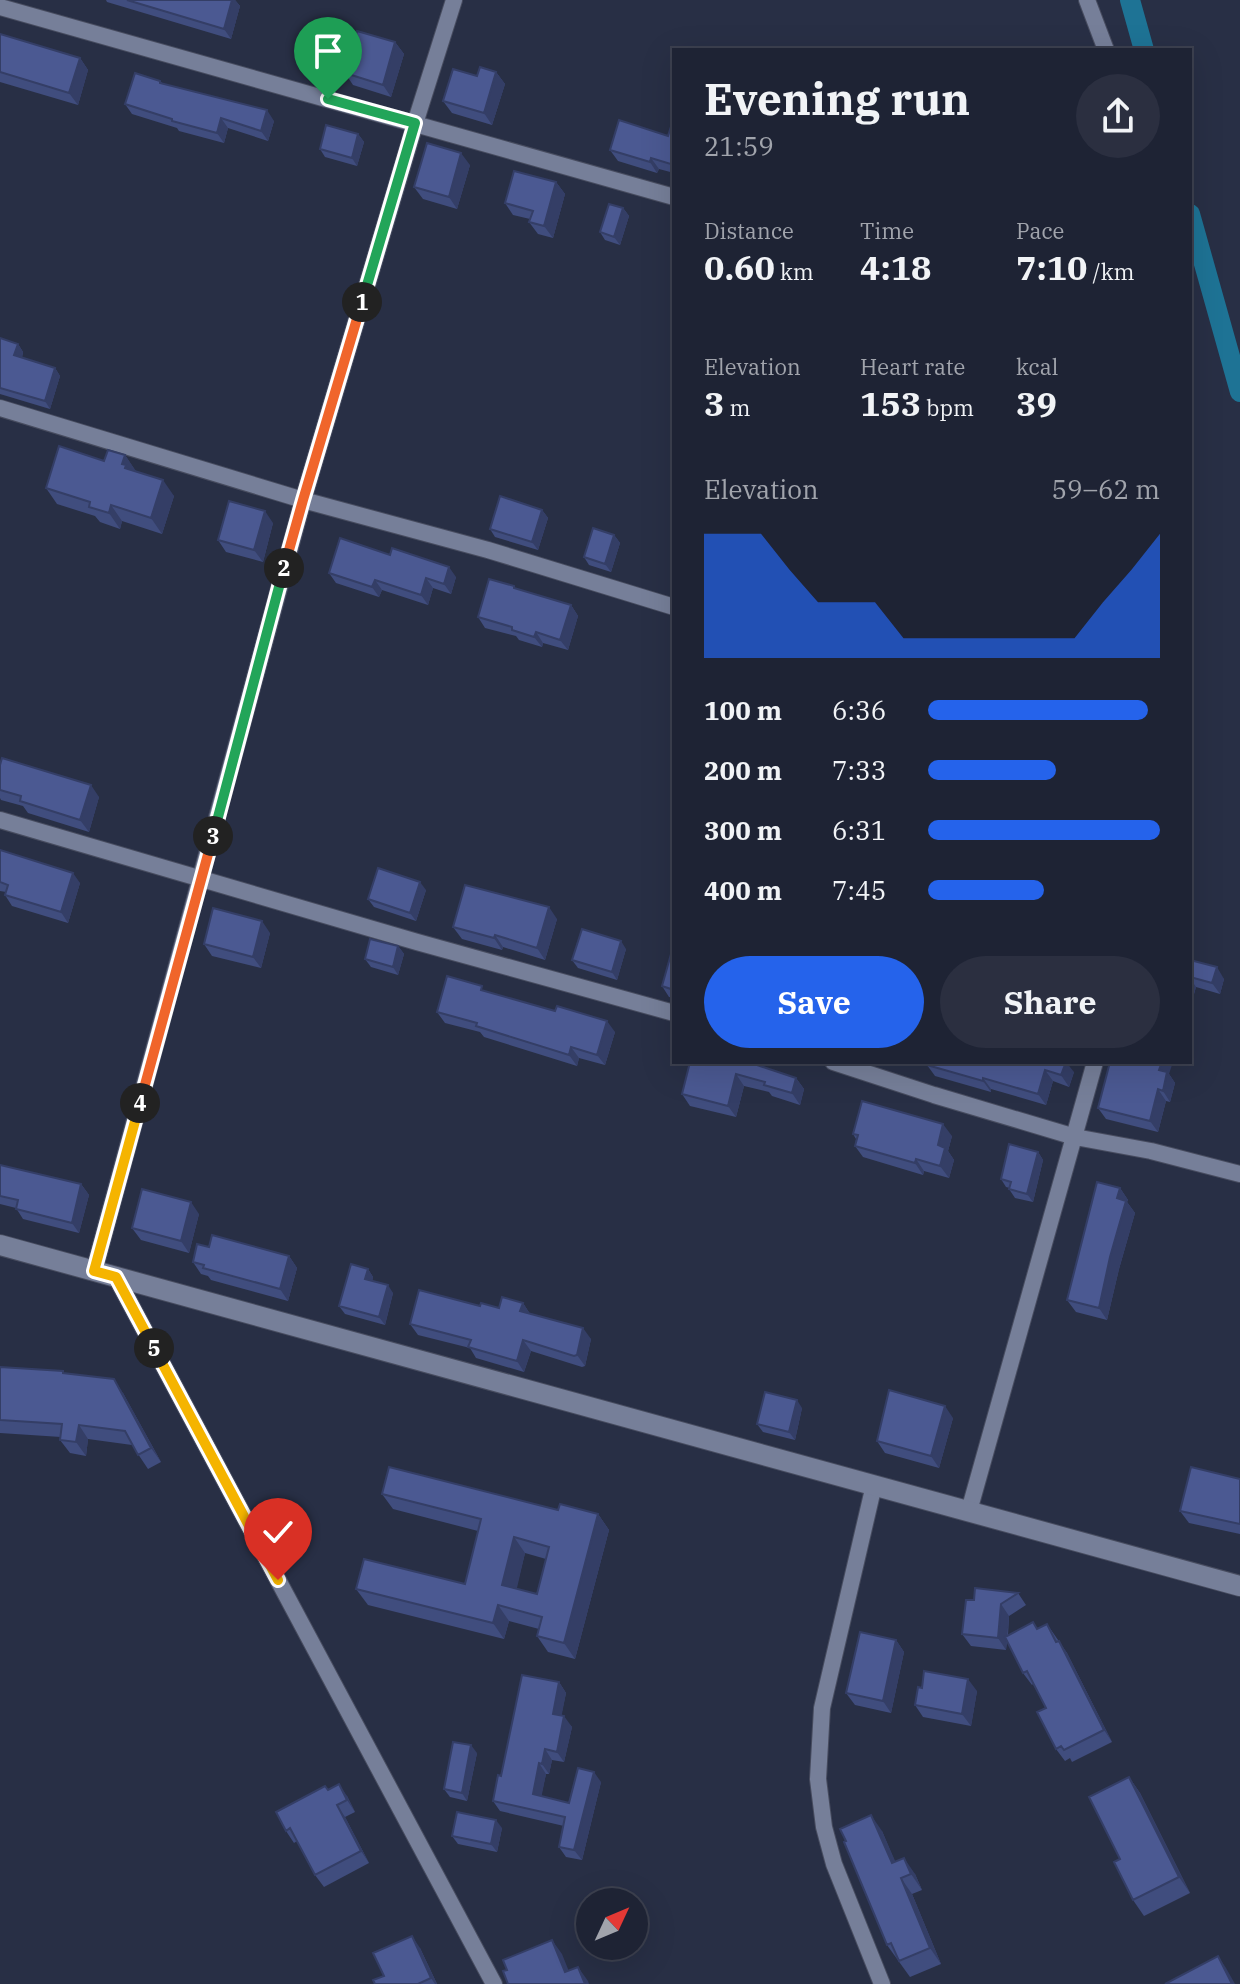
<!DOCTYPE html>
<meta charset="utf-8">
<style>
:root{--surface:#1e2334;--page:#2b2f40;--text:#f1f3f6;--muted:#a1a4ac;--line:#3c404f;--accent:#2563eb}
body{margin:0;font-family:"IBM Plex Serif",serif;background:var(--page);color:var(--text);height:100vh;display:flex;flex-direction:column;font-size:30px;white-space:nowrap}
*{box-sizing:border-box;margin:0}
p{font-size:26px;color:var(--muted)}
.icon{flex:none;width:44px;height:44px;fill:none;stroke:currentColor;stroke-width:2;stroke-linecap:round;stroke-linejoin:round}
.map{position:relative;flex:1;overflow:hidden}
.sheet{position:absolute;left:672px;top:48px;width:520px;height:1016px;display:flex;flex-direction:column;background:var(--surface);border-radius:0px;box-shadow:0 8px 32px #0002,0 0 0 2px var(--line)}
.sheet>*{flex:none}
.needle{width:52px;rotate:46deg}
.tools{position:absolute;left:576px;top:1888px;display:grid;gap:16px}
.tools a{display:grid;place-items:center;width:72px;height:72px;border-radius:50%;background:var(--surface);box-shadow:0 8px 32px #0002,0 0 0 2px var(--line);font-size:40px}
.pin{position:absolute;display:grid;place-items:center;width:68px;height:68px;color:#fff;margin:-82px -34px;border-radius:50% 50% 50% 0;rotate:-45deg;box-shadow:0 0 8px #0007}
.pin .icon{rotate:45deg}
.km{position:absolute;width:40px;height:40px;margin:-20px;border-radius:50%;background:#222;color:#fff;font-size:22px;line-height:40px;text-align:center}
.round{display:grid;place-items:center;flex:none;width:84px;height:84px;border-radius:42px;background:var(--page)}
.summary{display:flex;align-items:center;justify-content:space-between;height:136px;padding:0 32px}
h1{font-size:44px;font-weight:800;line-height:60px}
.figures{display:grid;grid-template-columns:repeat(3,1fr);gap:12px;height:136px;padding:8px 32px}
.figures div{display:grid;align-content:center}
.figures b{font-size:34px;font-weight:800}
.figures small{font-size:22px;font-weight:400}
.figures p{font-size:22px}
.chart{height:224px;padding:16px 32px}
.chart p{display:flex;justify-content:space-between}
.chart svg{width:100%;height:144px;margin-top:8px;fill:var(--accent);opacity:.7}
.button{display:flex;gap:16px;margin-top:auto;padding:16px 32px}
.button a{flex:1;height:92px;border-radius:48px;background:var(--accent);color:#fff;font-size:32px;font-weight:800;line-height:92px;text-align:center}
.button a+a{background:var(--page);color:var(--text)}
ul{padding:0 32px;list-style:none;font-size:26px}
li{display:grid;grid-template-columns:128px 96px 1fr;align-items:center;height:60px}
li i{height:20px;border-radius:10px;background:var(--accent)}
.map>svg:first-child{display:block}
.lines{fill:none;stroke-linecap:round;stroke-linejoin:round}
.canal{stroke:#1e7395;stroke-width:20}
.minor-casing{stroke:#474c5f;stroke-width:18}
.tertiary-casing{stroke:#474c5f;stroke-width:22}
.minor{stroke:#767f99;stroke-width:16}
.tertiary{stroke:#767f99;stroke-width:20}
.wall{fill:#404d7e;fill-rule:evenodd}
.shaded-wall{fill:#343e66}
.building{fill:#4b5992;stroke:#343e66;stroke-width:2;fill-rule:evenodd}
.split-1-casing{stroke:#fff;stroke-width:16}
.split-2-casing{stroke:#fff;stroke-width:16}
.split-3-casing{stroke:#fff;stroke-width:16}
.split-4-casing{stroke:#fff;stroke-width:16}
.split-5-casing{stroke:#fff;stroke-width:16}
.split-6-casing{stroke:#fff;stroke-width:16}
.split-1{stroke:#22a559;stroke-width:10}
.split-2{stroke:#f0652b;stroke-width:10}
.split-3{stroke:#22a559;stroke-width:10}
.split-4{stroke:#f0652b;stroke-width:10}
.split-5{stroke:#f5b400;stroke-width:10}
.split-6{stroke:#f5b400;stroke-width:10}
</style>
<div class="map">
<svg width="1240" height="1984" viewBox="0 0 1240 1984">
<rect width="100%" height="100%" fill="#282f45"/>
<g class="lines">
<path class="canal" d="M1130,0l14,50
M1190,214l50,178"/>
<defs>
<path id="minor" d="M1087,0l19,50
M0,7l674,190
M0,408l303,92 185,50 186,57
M0,820l417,122 257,71
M833,1062l101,33 141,42 76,14 89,23
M94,1271l209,-771 115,-386 36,-114
M116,1277l378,707
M874,1485l-52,223 -4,71 6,48 10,37 48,120
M969,1511l126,-449"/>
<path id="tertiary" d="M0,1245l1240,341"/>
</defs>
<use href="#minor" class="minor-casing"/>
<use href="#tertiary" class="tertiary-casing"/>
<use href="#minor" class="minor"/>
<use href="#tertiary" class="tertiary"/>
</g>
<path class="wall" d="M106,0h129l5,6 -9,33 -124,-37z
M0,34l80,24 8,12 -10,35 -78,-23z
M395,42l9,12 -13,43 -38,-12 -8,-12z
M496,72l9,12 -13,41 -40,-12 -9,-12 34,-25z
M160,81l2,2 112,38 -6,20 -40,-13 -4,15 -45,-12 -2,-3 -45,-14 -7,-10z
M674,117v56l-15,-4 -2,4 -39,-12 -8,-11 58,-14z
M358,134l6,8 -7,24 -32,-9 -5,-8z
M470,165l-13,44 -34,-10 -9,-12z
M556,182l9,12 -12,44 -15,-4 -9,-12 1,-3 -17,-4 -8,-12z
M623,208l6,8 -9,29 -15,-5 -5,-8z
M0,338l18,6 5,8 -1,6 33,10 5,8 -10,33 -50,-15z
M125,455l11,17 38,24 -12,38 -40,-13 -2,8 -20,-7 -5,-6 -38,-12 -11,-16 58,-27z
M542,510l6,8 -10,32 -43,-13 -5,-8z
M273,523l-10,39 -37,-10 -8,-12z
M614,535l6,8 -9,29 -22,-7 -5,-8z
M329,573l127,4 -5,17 -18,-6 -5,17 -46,-15 -3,7 -43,-14z
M514,586l2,3 55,16 7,11 -10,34 -25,-7 -1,4 -23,-7 -3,-4 -31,-8 -7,-11z
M0,765l99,32 -10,35 -61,-19 -5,-7 -22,-6 -1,-2z
M0,850l80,33 -12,40 -56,-17 -7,-11 1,-3 -6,-1z
M426,890l-10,31 -42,-14 -6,-8z
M557,919l-12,41 -42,-13 -1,3 -40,-11 -9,-12z
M270,933l-9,35 -49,-12 -8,-12z
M398,946l6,8 -6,21 -27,-8 -6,-8z
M626,949l-9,31 -39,-12 -6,-8z
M674,955v43l-5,-1 -7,-11z
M1190,960l34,19 -4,15 -24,-7 -6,21z
M486,992l69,19 60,21 -10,33 -26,-7 -2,8 -93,-29 -4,-5 -35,-9 -8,-11z
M690,1062h63l1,2 42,14 8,11 -4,16 -28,-9 -3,-4 -25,-6 -8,31 -46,-11 -8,-12z
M927,1065l147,7 -5,15 -16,-6 -7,24 -55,-16v3l-56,-16z
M1169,1074l6,9 -5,19 -4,-1 -8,31 -52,-13 -8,-11z
M853,1134l99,2 -4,15 6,9 -5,18 -25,-7 -1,4 -60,-18 -8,-11 1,-7z
M1038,1152l5,8 -10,42 -18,-4 -6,-9 1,-1 -4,-1 -5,-8z
M0,1165l81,19 8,11 -10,38 -56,-14 -7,-11 -16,-4z
M1120,1188l8,12 -1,2 8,11 -16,56 -12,51 -31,-8 -9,-12z
M199,1214l-10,39 -48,-13 -9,-12z
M289,1256l8,12 -9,33 -77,-21 -3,-4 -7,-2 -8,-12z
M368,1269l5,8 -1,4 21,12 -8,32 -40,-11 -6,-8z
M523,1303l7,11 61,25 -6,27 -3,1 -51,-16 -7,21 -48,-14 -6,-10 -52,-13 -8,-11 70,-18 19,2z
M0,1367l64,6 59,20 38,69 -13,7 -16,-24 -44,-6 -2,17 -16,-3 -10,-13 1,-3 -61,-4z
M802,1408l-7,32 -32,-8 -6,-8z
M953,1418l-14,50 -54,-15 -8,-12z
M1240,1479v55l-51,-11 -9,-12z
M382,1494l216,20 11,16 -34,129 -27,-7 -11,-16 2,-7 -30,-8 -5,18 -136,-34 -12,-16 109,-5 13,-53 -85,-22zM525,1553l21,6 -9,35 -21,-5z
M1018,1593l8,12 -17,11 -1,19 30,-6 9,-5 20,29 45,89 -40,20 -2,-4 -5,3 -9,-12 -10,-41 -13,-24 -1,1 -9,-12 -16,-32 -1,9 -35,-4 -9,-12 12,-34z
M896,1640l8,12 -13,61 -36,-8 -9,-12z
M559,1682l7,11 -5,23 11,11 -8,35 -12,-2 -3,14h-3l-5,22 28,7 32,-21 -19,78 -16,-3 -7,-10 5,-21 -64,-15 -7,-10 8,-25z
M922,1688l55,3 -6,35 -48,-9 -8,-12z
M477,1753l-10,48 -17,-4 -6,-8z
M1129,1777l11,16 50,100 -46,23 -11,-16 -13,-41z
M328,1790l19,6 8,16 -10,5 24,46 -45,24 -9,-12 -18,-34 -3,2 -8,-12z
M502,1828l-5,24 -39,-8 -6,-8z
M882,1831l13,31 20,12 7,16 -10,4 29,70 -31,13 -23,-32z
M420,1948l17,36h-62l9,-8z"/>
<path class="shaded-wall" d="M232,0h3l5,6 -9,33 -7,-10z
M395,42l9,12 -13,43 -8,-12z
M80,58l8,12 -10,35 -9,-12z
M496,72l9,12 -13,41 -8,-12z
M267,110l7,11 -6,20 -7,-10z
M221,118l7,10 -4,15 -7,-10z
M358,134l6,8 -7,24 -5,-8z
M461,153l9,12 -13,44 -8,-12z
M651,158l8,11 -2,4 -7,-11z
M556,182l9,12 -12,44 -9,-12z
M623,208l6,8 -9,29 -6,-8z
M18,344l5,8 -3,11 -6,-8z
M55,368l5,8 -10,33 -5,-8z
M125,455l11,16 -2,6 2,7 -14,-20z
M163,480l11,16 -12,38 -11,-16z
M111,505l11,16 -2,8 -11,-16z
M542,510l6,8 -10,32 -6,-8z
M265,511l8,12 -10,39 -9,-12z
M614,535l6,8 -9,29 -6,-8z
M449,567l7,10 -5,17 -7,-10z
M426,578l7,10 -5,17 -7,-10z
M375,580l7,10 -3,7 -7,-10z
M571,605l7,11 -10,34 -8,-10z
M536,632l7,11 -1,4 -8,-10z
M91,785l8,12 -10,35 -9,-12z
M73,873l7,10 -12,40 -7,-11z
M420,882l6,8 -10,31 -6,-8z
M549,907l8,12 -12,41 -8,-12z
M262,921l8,12 -9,35 -8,-11z
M495,935l8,12 -1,3 -8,-12z
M621,941l5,8 -9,31 -5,-8z
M398,946l6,8 -6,21 -5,-8z
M1217,967l7,12 -4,15 -8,-11z
M1190,978l6,9 -6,21z
M607,1021l8,11 -10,33 -8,-10z
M571,1047l8,11 -2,8 -8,-11z
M1066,1062l8,10 -5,15 -8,-12z
M1162,1062h11l-4,12 6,9 -5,19 -7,-11 -4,-21z
M1045,1070l8,11 -7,24 -8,-11z
M736,1074l8,12 -8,31 -8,-11z
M796,1078l8,11 -4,16 -8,-12z
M983,1078l8,11v3l-8,-11z
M1158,1089l8,12 -8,31 -8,-11z
M943,1124l9,12 -4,15 6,9 -5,18 -9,-12 -2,-21z
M1038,1152l5,8 -10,42 -6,-8z
M916,1159l8,12 -1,4 -8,-12z
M81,1184l8,11 -10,38 -7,-10z
M1120,1188l8,12 -1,2 8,11 -16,56 -12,51 -8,-12 18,-110z
M191,1202l8,12 -10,39 -8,-12z
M289,1256l8,12 -9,33 -8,-12z
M368,1269l5,8 -2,10 -6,-8z
M388,1285l5,8 -8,32 -6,-8z
M523,1303l7,11 -10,-3z
M583,1328l8,11 -6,27 -8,-11z
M523,1340l8,11 -7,21 -7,-11z
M114,1379l9,14 38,69 -10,-14z
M797,1400l5,8 -7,32 -6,-8z
M945,1406l8,12 -14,50 -8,-12z
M79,1425l9,14 -2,17 -10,-14z
M598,1514l11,16 -34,129 -11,-16z
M514,1537l11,16 -11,48 -12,-16z
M1001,1604l8,12 -3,34 -8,-12z
M498,1605l11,16 -5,18 -11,-16z
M896,1640l8,12 -13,61 -8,-12z
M1059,1641l8,12 45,89 -8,-12z
M968,1679l9,12 -6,35 -9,-12z
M559,1682l7,11 -6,31 -7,-10z
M564,1716l8,11 -8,35 -7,-10z
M471,1745l6,8 -10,48 -5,-8z
M545,1749l7,11 -3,14 -7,-10z
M539,1763l7,11 -6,30 -7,-10z
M594,1772l7,10 -19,78 -8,-10z
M1129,1777l11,16 50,100 -11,-16z
M339,1784l8,12 8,16 -8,-12z
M337,1805l8,12 24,46 -8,-12z
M871,1815l11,16 21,48 -11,-16z
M496,1820l6,8 -5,24 -6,-8z
M904,1858l11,16 7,16 -11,-16z
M901,1878l11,16 29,70 -11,-16z
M412,1936l8,12 17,36h-2l-4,-6z
M552,1940l10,14 12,30 -9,-12z
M1218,1956l8,12 9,16h-3z
M578,1967l10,14 1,3h-4z"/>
<path class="building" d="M127,0h105l-8,29z
M357,31l38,11 -12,43 -38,-12z
M0,34l80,24 -11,35 -69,-21z
M480,67l16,5 -12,41 -41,-12 10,-32 24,7z
M135,73l25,8v2l107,27 -6,21 -40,-13 -4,15 -45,-12v-2l-47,-15z
M674,117v48l-23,-7 -1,4 -40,-12 9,-30 49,16z
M326,125l32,9 -6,24 -32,-9z
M427,143l34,10 -12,44 -35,-10z
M514,171l42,11 -12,44 -15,-4 4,-11 -28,-8z
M609,204l14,4 -9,29 -14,-5z
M0,338l18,6 -4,11 41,13 -10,33 -45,-13z
M59,446l45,15 4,-11 17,5 -3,9 4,1 -1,3 38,12 -12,38 -40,-13 -2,8 -20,-6 1,-5 -44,-14z
M500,496l42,14 -10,32 -42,-13z
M229,501l36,10 -11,39 -36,-10z
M593,528l21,7 -9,29 -21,-7z
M340,538l50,17 2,-7 57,19 -5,17 -18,-6 -5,17 -46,-15 -3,7 -43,-14z
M489,579l25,7v2l57,17 -11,35 -24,-8 -2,5 -22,-7v-3l-34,-10z
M2,758l89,27 -11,35 -60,-19 1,-5 -21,-6v-25z
M0,850l73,23 -12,39 -56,-17 3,-10 -8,-3z
M378,868l42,14 -10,31 -42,-14z
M465,885l84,22 -12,41 -42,-13 -1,3 -41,-11z
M213,908l49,13 -9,36 -49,-13z
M582,929l39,12 -9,31 -40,-12z
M370,939l28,7 -5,21 -28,-8z
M671,954l3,1v35l-12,-4z
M1190,960l27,7 -5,16 -22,-6z
M447,976l35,10 -1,4 74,21 2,-5 50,15 -10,34 -26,-8 -2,8 -93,-29 1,-3 -40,-11z
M690,1062h61v1l45,15 -4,15 -28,-8 1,-3 -29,-8 -8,32 -46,-12z
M928,1062h138l-5,13 -16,-5 -7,24 -55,-16v3l-56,-16z
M1110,1062h52l-3,8 8,2 -4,19 -5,-2 -8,32 -52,-13z
M862,1101l81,23 -5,21 7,3 -5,18 -24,-7 -1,4 -60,-17 3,-11 -5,-1z
M1009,1144l29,8 -11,42 -18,-5 2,-7 -10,-3z
M0,1165l81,19 -9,39 -56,-14 2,-9 -18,-4z
M1097,1182l23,6 -3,10 9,3 -16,56 -11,51 -32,-8z
M142,1189l49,13 -10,39 -49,-13z
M212,1235l77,21 -9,33 -77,-21 1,-3 -11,-3 4,-18 12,3z
M351,1264l17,5 -3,10 23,6 -9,32 -40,-11z
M419,1290l61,16 1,-3 18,5 3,-11 21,6 -3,8 63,17 -6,27 -3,1 -51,-16 -6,21 -49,-14 3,-7 -61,-16z
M0,1367l63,4v2l51,6 37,69 -13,7 -13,-24 -46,-6 -3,17 -16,-2 2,-16 -62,-4z
M889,1390l56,16 -14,50 -54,-15z
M765,1392l32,8 -8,32 -32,-8z
M389,1467l169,43 2,-6 38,10 -34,129 -27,-7 5,-19 -44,-12 -5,18 -137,-34 8,-30 101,25 16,-65 -99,-25zM514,1537l35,10 -12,47 -35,-9z
M1191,1467l49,12v45l-60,-13z
M975,1588l43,5 -17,11 -3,34 -36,-4 4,-34h8z
M1033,1622l4,7 10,-5 9,18 3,-1 45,89 -40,20 -3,-4 -5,3 -19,-37 9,-4 -19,-37 -4,2 -18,-36z
M860,1632l36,8 -13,61 -37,-8z
M924,1671l44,8 -6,35 -47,-9 3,-18 4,1z
M522,1675l37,7 -6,32 11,2 -7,36 -12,-3 -3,15 -3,-1 -6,31 36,9 9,-35 16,4 -20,78 -15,-3 6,-30 -72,-16 5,-26 3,1z
M453,1742l18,3 -9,48 -18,-4z
M1129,1777l50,100 -46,23 -19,-38 6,-3 -31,-62z
M339,1784l8,16 -10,5 24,46 -46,24 -25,-47 -4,3 -10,-19 49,-26 3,4z
M457,1812l39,8 -5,24 -39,-8z
M871,1815l21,48 12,-5 7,16 -10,4 29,70 -31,13 -8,-18 -4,2 -43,-103 2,-1 -6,-12z
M412,1936l19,42 -13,6h-43l-2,-4 11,-4 -11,-23z
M552,1940l13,32 13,-5 7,17h-77l-5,-13 4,-1 -4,-10z
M1218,1956l14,28h-67z"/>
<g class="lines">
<defs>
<path id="split-1" d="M328,99l87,24 -53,179"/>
<path id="split-2" d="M284,568l19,-68 59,-198"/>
<path id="split-3" d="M213,836l71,-268"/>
<path id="split-4" d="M140,1103l73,-267"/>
<path id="split-5" d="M140,1103l-46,168 22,6 38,71"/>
<path id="split-6" d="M154,1348l124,232"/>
</defs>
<use href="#split-1" class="split-1-casing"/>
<use href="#split-2" class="split-2-casing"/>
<use href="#split-3" class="split-3-casing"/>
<use href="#split-4" class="split-4-casing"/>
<use href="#split-5" class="split-5-casing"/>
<use href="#split-6" class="split-6-casing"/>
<use href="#split-1" class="split-1"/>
<use href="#split-2" class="split-2"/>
<use href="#split-3" class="split-3"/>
<use href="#split-4" class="split-4"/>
<use href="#split-5" class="split-5"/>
<use href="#split-6" class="split-6"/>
</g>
</svg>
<div class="tools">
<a><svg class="needle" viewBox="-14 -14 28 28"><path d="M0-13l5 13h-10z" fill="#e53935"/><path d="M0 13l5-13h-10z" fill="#a1a4ac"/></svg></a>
</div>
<div class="pin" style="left:328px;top:99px;background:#1e9e55"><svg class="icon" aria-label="arrive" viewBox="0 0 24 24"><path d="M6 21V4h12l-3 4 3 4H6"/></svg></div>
<div class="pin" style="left:278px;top:1580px;background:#d93025"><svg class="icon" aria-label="check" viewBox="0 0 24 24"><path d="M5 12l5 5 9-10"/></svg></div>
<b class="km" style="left:362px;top:302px">1</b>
<b class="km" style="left:284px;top:568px">2</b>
<b class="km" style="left:213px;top:836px">3</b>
<b class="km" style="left:140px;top:1103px">4</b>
<b class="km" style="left:154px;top:1348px">5</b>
<section class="sheet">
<div class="summary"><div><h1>Evening run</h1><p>21:59</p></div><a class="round"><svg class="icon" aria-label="share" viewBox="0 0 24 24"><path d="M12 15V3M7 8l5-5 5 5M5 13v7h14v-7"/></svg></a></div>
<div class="figures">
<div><p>Distance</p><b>0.60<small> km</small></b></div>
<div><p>Time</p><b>4:18</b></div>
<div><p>Pace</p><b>7:10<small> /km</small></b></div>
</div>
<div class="figures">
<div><p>Elevation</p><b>3<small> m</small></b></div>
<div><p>Heart rate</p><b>153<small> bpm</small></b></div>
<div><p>kcal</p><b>39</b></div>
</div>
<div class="chart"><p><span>Elevation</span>59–62 m</p>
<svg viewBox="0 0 160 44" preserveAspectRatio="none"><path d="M0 44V6L10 6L20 6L30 17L40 27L50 27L60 27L70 38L80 38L90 38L100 38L110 38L120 38L130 38L140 27L150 17L160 6V44z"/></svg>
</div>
<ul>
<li><b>100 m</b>6:36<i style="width:95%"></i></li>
<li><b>200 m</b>7:33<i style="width:55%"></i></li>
<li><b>300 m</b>6:31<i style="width:100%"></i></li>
<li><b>400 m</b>7:45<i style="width:50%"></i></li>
</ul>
<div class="button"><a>Save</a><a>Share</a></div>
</section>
</div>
